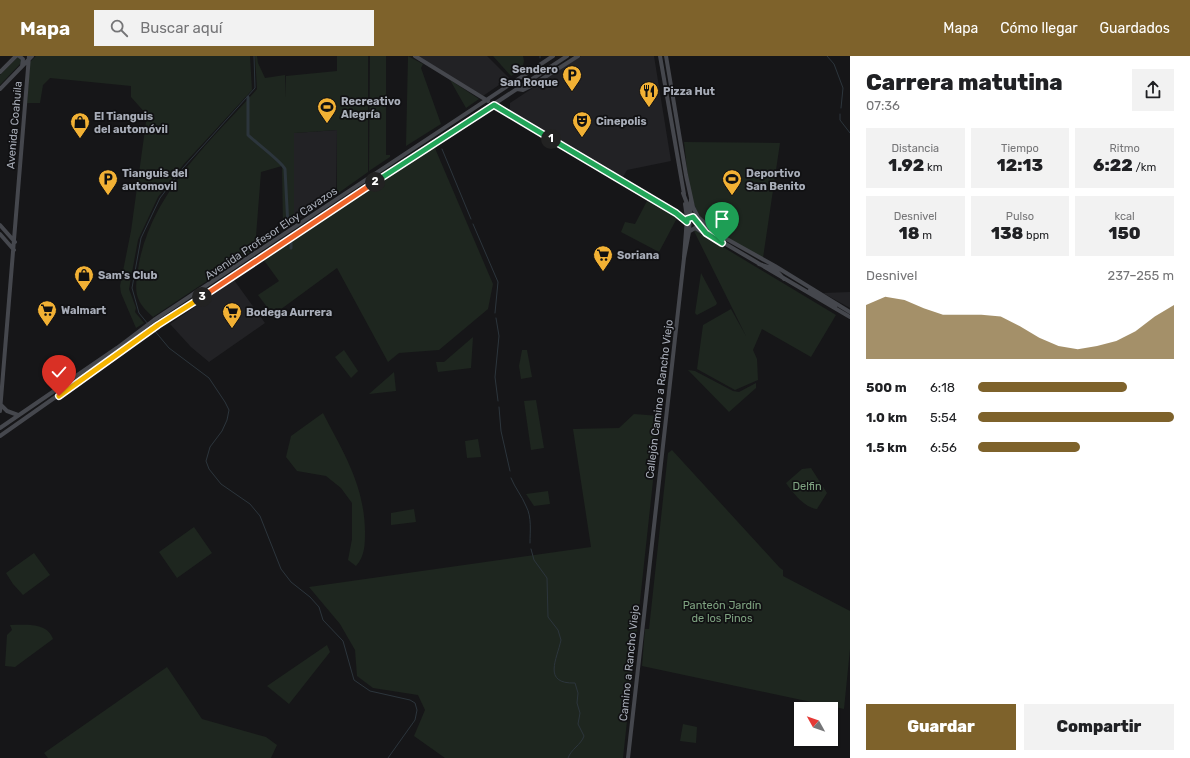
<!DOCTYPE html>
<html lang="es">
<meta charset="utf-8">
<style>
:root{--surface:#fff;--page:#f2f2f2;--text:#202124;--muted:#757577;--accent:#7e622b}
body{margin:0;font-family:Rubik,sans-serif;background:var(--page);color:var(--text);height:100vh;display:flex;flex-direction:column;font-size:15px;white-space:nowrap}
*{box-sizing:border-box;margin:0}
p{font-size:13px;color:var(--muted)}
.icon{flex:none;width:22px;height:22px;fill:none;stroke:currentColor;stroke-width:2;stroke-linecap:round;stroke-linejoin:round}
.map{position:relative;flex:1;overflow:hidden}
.details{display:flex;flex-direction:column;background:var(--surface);width:340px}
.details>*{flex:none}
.needle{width:26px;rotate:310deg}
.controls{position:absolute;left:794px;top:646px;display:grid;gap:8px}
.controls a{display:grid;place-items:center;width:44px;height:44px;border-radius:0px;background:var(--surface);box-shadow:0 1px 3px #0004;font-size:20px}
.pin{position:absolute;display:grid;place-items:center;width:34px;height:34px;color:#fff;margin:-41px -17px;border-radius:50% 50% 50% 0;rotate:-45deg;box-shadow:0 0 4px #0007}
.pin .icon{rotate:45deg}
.km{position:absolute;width:20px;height:20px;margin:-10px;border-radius:50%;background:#222;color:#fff;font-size:11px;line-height:20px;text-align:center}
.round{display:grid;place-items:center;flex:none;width:42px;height:42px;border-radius:0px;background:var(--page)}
.headline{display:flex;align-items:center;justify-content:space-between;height:68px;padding:0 16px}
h1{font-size:22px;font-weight:800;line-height:30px}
.stats{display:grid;grid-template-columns:repeat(3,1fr);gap:6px;height:68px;padding:4px 16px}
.stats div{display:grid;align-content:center;border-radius:0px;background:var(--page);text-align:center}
.stats b{font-size:17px;font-weight:800}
.stats small{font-size:11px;font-weight:400}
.stats p{font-size:11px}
.chart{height:112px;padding:8px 16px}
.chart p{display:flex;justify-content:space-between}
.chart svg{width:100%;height:72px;margin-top:4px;fill:var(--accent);opacity:.7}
.button{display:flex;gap:8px;margin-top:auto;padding:8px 16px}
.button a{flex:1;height:46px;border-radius:0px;background:var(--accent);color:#fff;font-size:16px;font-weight:800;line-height:46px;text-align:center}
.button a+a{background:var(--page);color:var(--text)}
ul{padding:0 16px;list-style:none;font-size:13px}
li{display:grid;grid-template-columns:64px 48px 1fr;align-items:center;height:30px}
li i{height:10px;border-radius:5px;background:var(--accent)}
header{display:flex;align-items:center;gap:24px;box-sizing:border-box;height:56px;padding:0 20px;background:var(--accent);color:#fff}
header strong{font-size:19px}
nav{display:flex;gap:22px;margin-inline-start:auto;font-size:14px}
.search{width:280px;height:36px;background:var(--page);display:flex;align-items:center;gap:10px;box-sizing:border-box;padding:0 14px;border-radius:0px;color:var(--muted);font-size:15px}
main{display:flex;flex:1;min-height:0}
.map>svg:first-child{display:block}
.built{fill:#222225}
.green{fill:#1e261f}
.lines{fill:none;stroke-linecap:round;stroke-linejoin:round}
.stream{stroke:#2c353c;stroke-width:1}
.canal{stroke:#2c353c;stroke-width:3}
.secondary{stroke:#45474d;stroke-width:4}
.split-1-casing{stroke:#fff;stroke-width:8}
.split-2-casing{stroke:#fff;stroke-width:8}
.split-3-casing{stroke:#fff;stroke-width:8}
.split-4-casing{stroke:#fff;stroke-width:8}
.split-1{stroke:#22a559;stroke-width:5}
.split-2{stroke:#22a559;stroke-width:5}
.split-3{stroke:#f0652b;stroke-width:5}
.split-4{stroke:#f5b400;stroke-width:5}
.labels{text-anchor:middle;stroke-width:3.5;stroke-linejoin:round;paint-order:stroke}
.poi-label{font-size:11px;font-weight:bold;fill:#a8adb8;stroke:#111113;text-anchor:start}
.street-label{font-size:11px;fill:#a8adb8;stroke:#111113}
.park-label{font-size:11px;fill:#7fa381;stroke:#111113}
</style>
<header>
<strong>Mapa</strong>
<div class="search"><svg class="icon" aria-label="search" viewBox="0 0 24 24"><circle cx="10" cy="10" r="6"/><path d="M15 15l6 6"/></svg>Buscar aquí</div>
<nav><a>Mapa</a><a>Cómo llegar</a><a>Guardados</a></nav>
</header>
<main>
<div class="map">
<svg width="850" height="702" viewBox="0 0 850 702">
<rect width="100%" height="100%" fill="#161618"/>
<path class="built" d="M417,0h70l22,22 -26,18z
M581,0h73l17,105 -44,9 -5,9 -112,-68v-8z
M337,74l-1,65 -42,27v-89z
M234,224l31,43 -56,39 -18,-15 -21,-23z
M850,236v16l-27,-15z"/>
<path class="green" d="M36,0h214l2,34 -69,75 -25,32 -20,43 -9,49 7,19 -1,4 9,11 -8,5 -15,-35 -1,-7 11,-55 16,-116 -16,-18v-11l-81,-8 -7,7 -3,18h-13l3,-41z
M255,0h2l1,7 7,15 20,-3 1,23v-22l51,-5v-15h31v116l-31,22v-64l-43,3v89l-11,7 -1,-63 -21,6 -6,77 -102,68c-21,-18 -18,-28 -14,-54 14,-72 71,-121 118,-174z
M370,0h16v99h4v2l-21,14z
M408,0l15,8 -2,4 20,56 -35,22z
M493,0h30l1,5 -2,9 -11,6z
M18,1l4,1 -1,5 -21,22v-10z
M450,24l29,19 -13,9z
M684,86l96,1 -17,115c-20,-11 -45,-21 -60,-38 -15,-17 -16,-56 -19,-78z
M434,90l59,138 -5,25 -49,41 -40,3 -11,9 -51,-94 -64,47 -15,-20 21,-14 -16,-22z
M647,145l30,17 -18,34 -38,-20 4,-10 10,2z
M693,173l143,86 -25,42 -49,-28 -9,21 4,9 1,21 -23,10 -38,-21 6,-44 28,-16 15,27z
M701,217l16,30 -1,2 -19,10 -2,-2z
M473,281l-2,31 -33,4 -2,-10h8z
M344,294l14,21 -7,7 -16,-21z
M522,294h5l5,27 -11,2 -2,-13z
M688,314l7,1 38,20 6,1 17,-9v5l-27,24z
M394,316l2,19 -27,3z
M536,344l8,48 -13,2 -7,-49z
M323,357c21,41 41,71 42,118 0,13 0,25 -9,35l-8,-6 4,-21v-36l-11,-15 -15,-12 -29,-5 -11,-14 5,-21z
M634,358l26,2 -37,342h-178l-31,-22 11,-26 -7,-15 -45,-7 -16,-12 -2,-26 -15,-26 -31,-37 282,-40 -18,-118 46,-1z
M478,383l3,18 -14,1 -2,-17z
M672,394l108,118 3,2v6l67,35v38l-6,60 -202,-43 3,-37h4l19,-176z
M811,412l16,25 -10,16c-12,-1 -24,-16 -31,-26l16,-14z
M548,435l2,13 -16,2 -8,-12z
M414,453l2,13 -25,3v-12z
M194,471l18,26 -35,25 -18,-26z
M34,497l16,22 -27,20 -10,-11 -7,-11z
M10,569c16,0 37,-3 43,14l-38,28 -10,-1 2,-31 5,-5z
M327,589l3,7 -41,52 -22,-18z
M167,611l35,52 64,18 11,8 -6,13h-223l-4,-5z
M683,668l14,3 -1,16 -16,-2z"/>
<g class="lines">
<path class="stream" d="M540,0v2
M827,0l7,8 9,24 -2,20
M840,58v6l10,13
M459,75l34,-22
M442,93l29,70
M473,168l25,58 -3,31
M496,262l3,18 -4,41 3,24
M148,268l-9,-11 -7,-25 9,-50 19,-40 23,-30 72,-80 -1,-32
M154,274l15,18 40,30 16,24 4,8 -2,10 -5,11 -12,16 -4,14 3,8 12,15 29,20 10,12 21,53 10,13 19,15 9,10 4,13 20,21 11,39 16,11 40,9 5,3 2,7 -2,10 -27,38
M499,351l2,24 9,40
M511,422c4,10 11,18 15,28 6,11 4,25 4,37
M531,493l3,11 13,18 1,39 10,13 3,10c-4,19 -19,44 14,43l3,10 -1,10 3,10 -2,11 6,12c-3,9 -13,13 -16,22"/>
<path class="canal" d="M248,41v38c7,7 34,27 37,34l3,58
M291,187v5"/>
<path class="secondary" d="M19,0l4,3 -1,7
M415,0l73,45
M660,0l24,138
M666,0l20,119 7,32 5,10 18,16 59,33 75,46
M0,16l16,-16
M0,33l32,-33
M517,33l6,1 8,-4 47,-30
M494,49l182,108 11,9
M683,137l8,21 16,19 143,84
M0,169l15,17
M690,175l5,-3 7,4
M0,178l14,16
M684,201l3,-39 -2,-14
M759,208l9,3 7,-1
M772,210l12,13
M810,234l25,17
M1,349l6,6 11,4
M0,355l29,-355
M0,372l117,-80 37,-28 399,-264
M0,380l158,-111 409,-269
M628,702l56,-500 5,-26 2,-33"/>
</g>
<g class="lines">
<defs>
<path id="split-1" d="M551,83l125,74 11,9v-3l6,-2 13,16 16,10"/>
<path id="split-2" d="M375,126l119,-77 57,34"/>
<path id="split-3" d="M202,241l173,-115"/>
<path id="split-4" d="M59,340l99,-71 44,-28"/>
</defs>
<use href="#split-1" class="split-1-casing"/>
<use href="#split-2" class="split-2-casing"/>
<use href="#split-3" class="split-3-casing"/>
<use href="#split-4" class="split-4-casing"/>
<use href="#split-1" class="split-1"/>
<use href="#split-2" class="split-2"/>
<use href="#split-3" class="split-3"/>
<use href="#split-4" class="split-4"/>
</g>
<defs>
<symbol id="parking-pin" viewBox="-11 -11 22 30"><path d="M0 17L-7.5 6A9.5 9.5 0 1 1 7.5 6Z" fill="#f2b134" stroke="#111113"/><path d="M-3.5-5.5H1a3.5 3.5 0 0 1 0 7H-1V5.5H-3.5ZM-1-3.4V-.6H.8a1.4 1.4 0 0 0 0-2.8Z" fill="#111"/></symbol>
<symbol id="restaurant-pin" viewBox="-11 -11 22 30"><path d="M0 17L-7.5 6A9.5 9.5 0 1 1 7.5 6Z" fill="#f2b134" stroke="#111113"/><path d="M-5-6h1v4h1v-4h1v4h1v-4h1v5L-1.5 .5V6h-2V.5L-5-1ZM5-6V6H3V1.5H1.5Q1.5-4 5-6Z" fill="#111"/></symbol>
<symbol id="stadium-pin" viewBox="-11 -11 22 30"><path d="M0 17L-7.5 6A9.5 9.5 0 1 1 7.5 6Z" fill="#f2b134" stroke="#111113"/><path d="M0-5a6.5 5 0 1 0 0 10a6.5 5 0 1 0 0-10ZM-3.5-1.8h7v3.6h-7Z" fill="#111"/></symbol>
<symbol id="theatre-pin" viewBox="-11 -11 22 30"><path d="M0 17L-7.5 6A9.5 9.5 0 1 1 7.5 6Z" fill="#f2b134" stroke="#111113"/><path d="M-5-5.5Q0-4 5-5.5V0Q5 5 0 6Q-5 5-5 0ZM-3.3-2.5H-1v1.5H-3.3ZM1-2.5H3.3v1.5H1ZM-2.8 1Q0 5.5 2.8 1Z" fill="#111"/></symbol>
<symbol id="shop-pin" viewBox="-11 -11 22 30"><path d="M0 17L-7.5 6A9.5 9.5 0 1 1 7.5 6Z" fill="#f2b134" stroke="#111113"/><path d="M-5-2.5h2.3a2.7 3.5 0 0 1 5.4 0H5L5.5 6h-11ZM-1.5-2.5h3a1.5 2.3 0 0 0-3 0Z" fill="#111"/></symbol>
<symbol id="supermarket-pin" viewBox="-11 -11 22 30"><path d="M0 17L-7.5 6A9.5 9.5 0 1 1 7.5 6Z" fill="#f2b134" stroke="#111113"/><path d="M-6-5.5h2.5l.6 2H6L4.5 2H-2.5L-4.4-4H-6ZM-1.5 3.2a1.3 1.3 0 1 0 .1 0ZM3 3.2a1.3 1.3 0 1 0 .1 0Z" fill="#111"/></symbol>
</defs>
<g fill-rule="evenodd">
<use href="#parking-pin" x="561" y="8" width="22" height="30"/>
<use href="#restaurant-pin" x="638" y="24" width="22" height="30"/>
<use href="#stadium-pin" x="316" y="40" width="22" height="30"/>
<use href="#theatre-pin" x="571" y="54" width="22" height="30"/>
<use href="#shop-pin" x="69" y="55" width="22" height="30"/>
<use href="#parking-pin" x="97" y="112" width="22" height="30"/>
<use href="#stadium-pin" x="721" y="112" width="22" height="30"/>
<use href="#supermarket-pin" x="592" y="188" width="22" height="30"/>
<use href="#shop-pin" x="73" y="208" width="22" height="30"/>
<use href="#supermarket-pin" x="36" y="243" width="22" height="30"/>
<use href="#supermarket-pin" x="221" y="245" width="22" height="30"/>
</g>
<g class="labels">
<g class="poi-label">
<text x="558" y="17" text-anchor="end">Sendero<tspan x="558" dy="13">San Roque</tspan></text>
<text x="663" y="39">Pizza Hut</text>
<text x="341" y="49">Recreativo<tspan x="341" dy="13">Alegría</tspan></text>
<text x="94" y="64">El Tianguis<tspan x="94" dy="13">del automóvil</tspan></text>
<text x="596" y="69">Cinepolis</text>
<text x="122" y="121">Tianguis del<tspan x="122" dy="13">automovil</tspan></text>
<text x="746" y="121">Deportivo<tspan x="746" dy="13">San Benito</tspan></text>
<text x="617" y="203">Soriana</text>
<text x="98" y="223">Sam's Club</text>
<text x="61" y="258">Walmart</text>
<text x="246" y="260">Bodega Aurrera</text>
</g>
<g class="street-label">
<text transform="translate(14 69) rotate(-85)" y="4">Avenida Coahuila</text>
<text transform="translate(271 177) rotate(-34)" y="4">Avenida Profesor Eloy Cavazos</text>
<text transform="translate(659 343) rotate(-83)" y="4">Callejón Camino a Rancho Viejo</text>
<text transform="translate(629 607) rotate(-84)" y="4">Camino a Rancho Viejo</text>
</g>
<g class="park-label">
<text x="807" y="434">Delfin</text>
<text x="722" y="553">Panteón Jardín<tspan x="722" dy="13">de los Pinos</tspan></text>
</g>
</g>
</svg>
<div class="controls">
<a><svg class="needle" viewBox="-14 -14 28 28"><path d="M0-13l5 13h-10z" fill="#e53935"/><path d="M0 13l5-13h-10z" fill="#757577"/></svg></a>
</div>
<div class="pin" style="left:722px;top:187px;background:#1e9e55"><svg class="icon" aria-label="arrive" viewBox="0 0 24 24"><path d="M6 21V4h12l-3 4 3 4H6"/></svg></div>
<div class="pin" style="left:59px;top:340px;background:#d93025"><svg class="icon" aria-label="check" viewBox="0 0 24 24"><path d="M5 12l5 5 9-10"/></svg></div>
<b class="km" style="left:551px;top:83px">1</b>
<b class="km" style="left:375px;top:126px">2</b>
<b class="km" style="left:202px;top:241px">3</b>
</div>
<section class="details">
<div class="headline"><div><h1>Carrera matutina</h1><p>07:36</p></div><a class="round"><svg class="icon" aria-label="share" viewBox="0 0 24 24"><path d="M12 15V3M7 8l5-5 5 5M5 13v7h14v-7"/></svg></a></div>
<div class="stats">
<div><p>Distancia</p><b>1.92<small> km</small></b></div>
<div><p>Tiempo</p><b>12:13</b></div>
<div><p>Ritmo</p><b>6:22<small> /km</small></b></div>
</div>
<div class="stats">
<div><p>Desnivel</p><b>18<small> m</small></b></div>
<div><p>Pulso</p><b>138<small> bpm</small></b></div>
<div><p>kcal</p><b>150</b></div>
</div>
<div class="chart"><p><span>Desnivel</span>237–255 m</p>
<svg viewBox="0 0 160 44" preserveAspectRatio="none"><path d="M0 44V11L10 6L20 8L30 13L40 17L50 17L60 17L70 18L80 24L90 31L100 36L110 38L120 36L130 33L140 27L150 18L160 11V44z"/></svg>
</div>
<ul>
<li><b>500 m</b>6:18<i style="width:76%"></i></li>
<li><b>1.0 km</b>5:54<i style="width:100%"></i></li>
<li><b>1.5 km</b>6:56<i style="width:52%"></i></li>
</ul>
<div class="button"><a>Guardar</a><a>Compartir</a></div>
</section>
</main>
